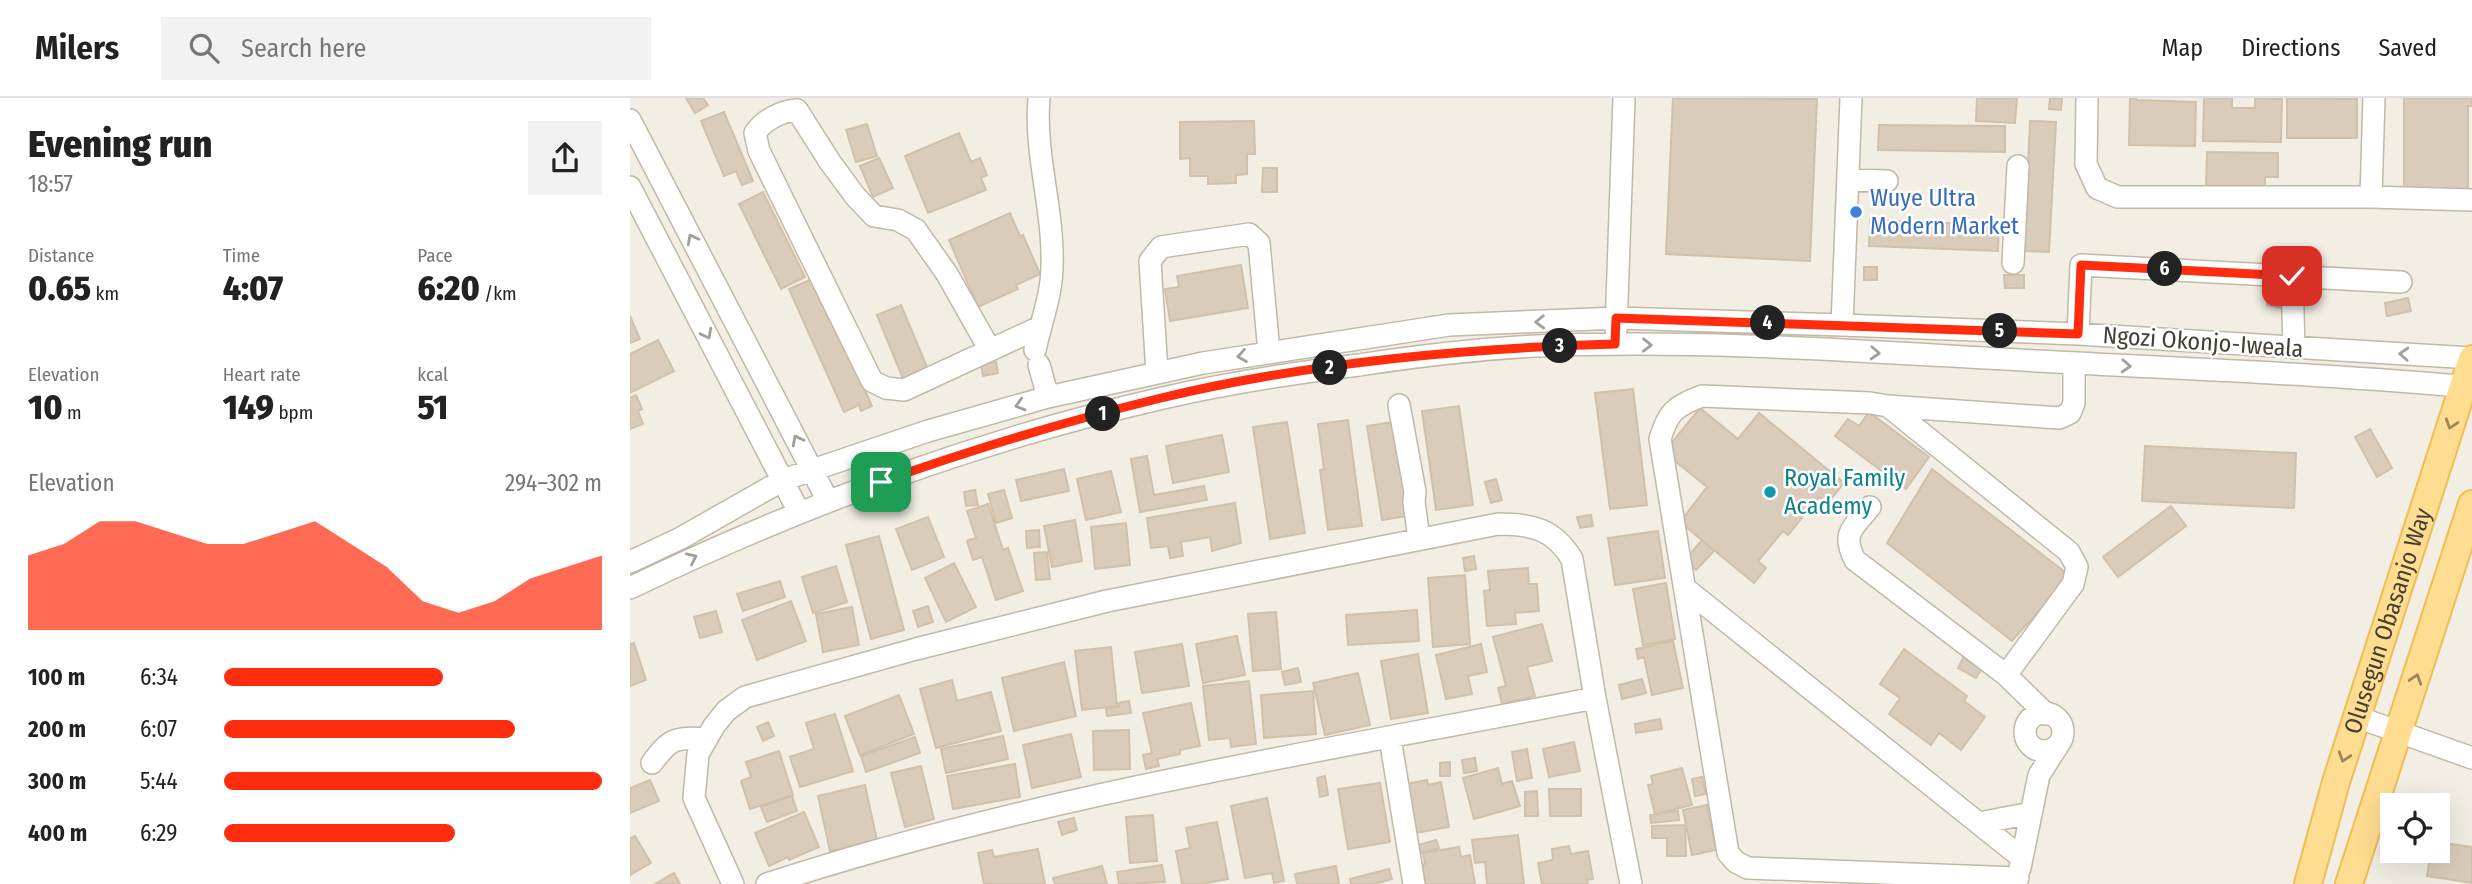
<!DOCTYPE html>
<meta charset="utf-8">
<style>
:root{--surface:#fff;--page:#f2f2f2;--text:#222;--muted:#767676;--line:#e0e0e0;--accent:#ff2c0e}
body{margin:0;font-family:"Fira Sans Condensed",sans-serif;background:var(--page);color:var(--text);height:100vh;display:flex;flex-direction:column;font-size:26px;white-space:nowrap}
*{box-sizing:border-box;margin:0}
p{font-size:23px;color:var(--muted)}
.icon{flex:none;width:38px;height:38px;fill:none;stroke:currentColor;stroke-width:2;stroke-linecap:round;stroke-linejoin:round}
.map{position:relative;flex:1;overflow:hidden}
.panel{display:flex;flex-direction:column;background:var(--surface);width:630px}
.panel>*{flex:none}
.fabs{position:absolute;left:1750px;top:695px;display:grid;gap:14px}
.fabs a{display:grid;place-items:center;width:70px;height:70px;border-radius:0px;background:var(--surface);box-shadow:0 7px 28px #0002;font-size:35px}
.pin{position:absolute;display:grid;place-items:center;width:60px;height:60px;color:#fff;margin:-30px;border-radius:14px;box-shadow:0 4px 10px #0006}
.km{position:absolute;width:35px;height:35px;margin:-18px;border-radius:50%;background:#222;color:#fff;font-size:19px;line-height:35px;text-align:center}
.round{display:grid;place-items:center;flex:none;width:74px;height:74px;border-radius:0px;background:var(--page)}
.head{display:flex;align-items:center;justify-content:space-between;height:119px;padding:0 28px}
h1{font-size:38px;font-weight:800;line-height:52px}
.stats{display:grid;grid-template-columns:repeat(3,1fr);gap:10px;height:119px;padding:7px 28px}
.stats div{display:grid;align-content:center}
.stats b{font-size:35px;font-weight:800}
.stats small{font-size:19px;font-weight:400}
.stats p{font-size:19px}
.chart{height:196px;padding:14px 28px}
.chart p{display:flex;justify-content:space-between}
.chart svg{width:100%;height:126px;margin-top:7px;fill:var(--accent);opacity:.7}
ul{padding:0 28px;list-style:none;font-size:23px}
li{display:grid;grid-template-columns:112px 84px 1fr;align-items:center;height:52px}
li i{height:18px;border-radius:9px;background:var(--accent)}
header{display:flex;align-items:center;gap:42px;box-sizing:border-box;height:98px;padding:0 35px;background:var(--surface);border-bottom:2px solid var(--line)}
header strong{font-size:33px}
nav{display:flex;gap:38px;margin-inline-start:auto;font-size:24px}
.search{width:490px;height:63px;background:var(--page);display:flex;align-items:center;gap:18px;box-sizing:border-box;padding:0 24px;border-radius:0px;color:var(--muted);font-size:26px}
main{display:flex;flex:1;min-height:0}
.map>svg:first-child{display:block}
.building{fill:#d9ccba;stroke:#d1c1aa;stroke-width:2}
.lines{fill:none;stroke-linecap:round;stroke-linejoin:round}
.minor-casing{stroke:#c2b8a8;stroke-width:24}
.major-casing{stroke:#eebd56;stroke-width:30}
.minor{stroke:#fff;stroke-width:21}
.major{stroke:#ffdd90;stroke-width:26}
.oneway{stroke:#a29e99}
.oneway2{stroke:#99865d}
.route-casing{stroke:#fff;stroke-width:14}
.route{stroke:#ff2c0e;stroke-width:9}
.shop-dot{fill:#3f7fe0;stroke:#fff;stroke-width:2.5}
.culture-dot{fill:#0f9aa8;stroke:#fff;stroke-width:2.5}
.labels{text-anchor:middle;stroke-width:5;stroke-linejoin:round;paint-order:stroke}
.shop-label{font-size:24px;fill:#366cbe;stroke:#fff;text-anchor:start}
.street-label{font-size:24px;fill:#463e33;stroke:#fff}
.culture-label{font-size:24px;fill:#0d838f;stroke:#fff;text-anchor:start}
</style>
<header>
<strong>Milers</strong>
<div class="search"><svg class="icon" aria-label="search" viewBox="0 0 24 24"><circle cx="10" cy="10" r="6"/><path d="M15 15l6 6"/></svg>Search here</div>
<nav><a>Map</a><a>Directions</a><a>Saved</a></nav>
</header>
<main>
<section class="panel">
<div class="head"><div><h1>Evening run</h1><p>18:57</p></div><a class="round"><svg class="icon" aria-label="share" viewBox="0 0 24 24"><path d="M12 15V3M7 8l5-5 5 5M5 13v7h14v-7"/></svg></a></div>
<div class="stats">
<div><p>Distance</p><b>0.65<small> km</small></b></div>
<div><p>Time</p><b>4:07</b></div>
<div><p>Pace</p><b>6:20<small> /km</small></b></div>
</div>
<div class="stats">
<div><p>Elevation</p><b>10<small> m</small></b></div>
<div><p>Heart rate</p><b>149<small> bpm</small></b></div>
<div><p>kcal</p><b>51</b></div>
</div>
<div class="chart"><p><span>Elevation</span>294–302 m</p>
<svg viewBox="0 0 160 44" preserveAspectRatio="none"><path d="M0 44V18L10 14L20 6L30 6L40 10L50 14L60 14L70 10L80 6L90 14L100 22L110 34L120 38L130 34L140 26L150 22L160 18V44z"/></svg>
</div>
<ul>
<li><b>100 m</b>6:34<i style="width:58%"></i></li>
<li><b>200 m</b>6:07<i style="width:77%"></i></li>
<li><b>300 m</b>5:44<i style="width:100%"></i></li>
<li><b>400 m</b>6:29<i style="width:61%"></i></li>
</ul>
</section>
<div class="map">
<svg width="1842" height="786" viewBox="0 0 1842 786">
<rect width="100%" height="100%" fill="#f3eee3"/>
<path class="building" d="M56,0h17l5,7 -13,8z
M1043,0l144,1 -7,162 -144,-7z
M1347,0h40l-2,25 -39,-2z
M1420,0h12l-1,12 -12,-1z
M1500,0h6v2l60,2 -1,44 -66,-1z
M1574,0h28v10h23v-10l27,1 -1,43 -78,-1z
M1657,0l70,1v39h-70z
M1774,0h68v8h-4v89h-64z
M94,14l29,69 -11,4 -6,-14 -12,5 -23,-55z
M624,23l1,33h-8v20l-11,1v8l-28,1v-8h-18v-18l-10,1v-37z
M1400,23l26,1 -7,130 -25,-1z
M237,26l10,32 -21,6 -10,-32z
M1249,27l126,1v26l-127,-2z
M329,35l12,29 9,-4 7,17 -6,3 5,12 -58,23 -23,-57z
M1577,54l71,1v24h-13v12h-59z
M249,60l14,30 -20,9 -13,-31z
M633,70h14v24h-15z
M133,94l42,85 -24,12 -42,-85z
M380,115l10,23 3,-1 17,39 -24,11 2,4 -40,18 -29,-67z
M1240,122l129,5 -1,26 -129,-5z
M611,167l7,43 -78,13 -5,-32 14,-2 -2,-11z
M1234,169h13v13h-13z
M1374,177h20v13h-19z
M184,180l58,128 -11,5 -2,-6 -15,7 -55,-123z
M1639,196l15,3 -1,11 -16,-3z
M1778,200l3,13 -24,5 -2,-13z
M271,207l29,69 -25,10 -28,-69z
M0,218l10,23 -10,4z
M28,242l16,31 -44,22v-39z
M366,264l2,11 -15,3 -2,-12z
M1003,291l14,116 -37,4 -15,-116z
M6,297l6,14 -4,2 5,13 -13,5v-31z
M829,308l14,99 -37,5 -14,-99z
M1070,310l38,31 21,-26 85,70 -17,21 -8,-7 -31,38 -5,-4 -25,30 8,7 -12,15 -74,-61 27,-35 -43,-35z
M1239,314l60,45 -23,32 -71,-53 13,-17 11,7z
M718,322l14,106 -34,4 -8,-60 4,-1 -6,-45z
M769,323l15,94 -32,5 -15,-94z
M657,324l18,111 -35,6 -17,-112z
M1740,331l22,39 -15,9 -22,-40z
M592,337l7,37 -56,11 -7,-37z
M1515,348l151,7 -2,55 -152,-7z
M517,358l7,39 50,-9 3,14 -67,12 -9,-53z
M434,371l5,22 -48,10 -5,-21z
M1302,371l138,107 -58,65 -125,-98z
M481,373l10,41 -35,8 -9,-41z
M866,381l6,21 -11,3 -6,-21z
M345,392l3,15 -12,1 -2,-14z
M374,392l8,28 -16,5 -8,-29z
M605,405l6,40 -29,8 -2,-14 -29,5 2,14 -13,2 -2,-12 -17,2 -4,-30z
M358,406l15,46 5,-2 15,43 -27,9 -14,-43 -9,3 -6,-19 9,-3 -9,-27z
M1541,408l15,20 -68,51 -15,-20z
M961,417l2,11 -13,2 -3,-11z
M298,419l16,40 -32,13 -16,-41z
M445,422l7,41 -30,6 -8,-41z
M496,425l4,42 -35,4 -4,-42z
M409,432l1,17 -13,1 -1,-17z
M1028,433l7,47 -50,7 -7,-47z
M249,438l25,94 -33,9 -25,-94z
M1072,442l12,11 -18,19 -11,-10z
M417,454l3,27 -14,1 -2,-27z
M844,458l2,13 -11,2 -2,-13z
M324,465l22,44 -30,15 -21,-44z
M206,468l11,36 -34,11 -11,-36z
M898,470l1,16h8l2,27 -24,2 1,11 -29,2 -3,-35 6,-1 -2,-19z
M835,477l5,69 -37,3 -5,-69z
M150,483l5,16 -42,14 -6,-17z
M1036,485l9,56 -32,6 -10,-56z
M161,503l15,40 -49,19 -15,-40z
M298,508l5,16 -15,5 -5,-16z
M222,509l7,38 -36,7 -7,-38z
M787,512l2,31 -71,4 -2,-30z
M86,513l6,21 -22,6 -6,-21z
M646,514l5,57 -28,2 -5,-57z
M912,526l10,37 -25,6 8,29 -33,8 -4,-16 8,-2 -13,-49z
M607,538l8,39 -42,8 -7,-39z
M1043,543l10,47 -31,7 -8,-38 -6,2 -2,-10z
M4,545l12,37 -16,6v-42z
M552,546l7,42 -47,7 -7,-41z
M851,546l6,28 -19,4 4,18 -26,5 -10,-44z
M481,549l6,59 -35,4 -7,-59z
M1274,551l63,47 -3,5 21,16 -24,33 -22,-17 -8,12 -42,-31 11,-16 -20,-14z
M788,556l10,59 -37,6 -10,-58z
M1333,560l19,10 -6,10 -18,-10z
M434,564l12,54 -62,15 -12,-53z
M668,570l3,14 -16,3 -3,-13z
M728,575l12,52 -45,10 -12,-52z
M1012,581l4,14 -24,6 -3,-14z
M322,582l5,21 34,-9 10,39 -65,17 -16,-59z
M619,583l7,63 -25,3 -1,-9 -21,2 -6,-54z
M683,593l3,43 -52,4 -3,-43z
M269,597l15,39 -54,21 -15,-39z
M499,603l2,12 -24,3 -1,-7 13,-2 -1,-4z
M561,605l9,43 -20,4v4l-23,5 2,7 -13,3 -3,-14 9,-2 -9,-40z
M205,616l18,57 -53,16 -10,-30 24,-8 -8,-26z
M1030,621l2,10 -26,4 -1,-9z
M138,624l6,14 -11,5 -6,-14z
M499,632l1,39 -36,1 -1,-39z
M441,636l10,43 -49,11 -9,-43z
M373,638l5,23 -62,14 -5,-24z
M285,639l5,16 -54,19 -5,-16z
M944,644l6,29 -31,6 -6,-28z
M897,651l5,29 -15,3 -5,-29z
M149,653l14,44 -43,14 -9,-28 10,-4 -5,-15z
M845,660l2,13 -13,2 -2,-13z
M820,664v14h-10v-13z
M385,666l5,33 -67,12 -6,-33z
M291,668l13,53 -29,8 -14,-54z
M868,670l4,16 10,-3 8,25 -46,13 -11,-41z
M1052,670l10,37 -37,9 -7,-29 5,-1 -2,-8z
M695,678l3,19 -8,2 -3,-19z
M1072,679l4,17 -11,2 -3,-17z
M20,682l9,21 -29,12v-25z
M797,682l1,5 13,-3 8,45 -34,6 -9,-49z
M750,685l10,59 -42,7 -10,-60z
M235,687l12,55 -47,11 -12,-55z
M919,691h32v27h-31z
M907,693l1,25h-13v-24z
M162,698l5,15 -30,11 -6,-15z
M637,700l17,83 -10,2 -2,-10 -27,5 -14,-72z
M1077,707l9,45 -24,5 -9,-45z
M1048,713l1,9 -28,3 -1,-8z
M174,714l15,35 -30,13 -1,-3 -19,9 -14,-33z
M523,717l4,46 -27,2 -4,-46z
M444,720l3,12 -15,5 -4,-13z
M587,724l11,57 -26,5h-20l-6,-33 14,-3 -4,-20z
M1055,727l1,31h-19v-18h-15v-12z
M888,737l6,49h-37l-2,-22 -10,1 -3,-23z
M5,738l16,27 -21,12v-37z
M806,742l3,8 -18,5 -2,-8z
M1808,744l34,5v36l-45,-7 4,-26h7z
M939,748l2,8 17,-3 5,28 -6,1 1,4h-46l-4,-21 15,-3 -1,-11z
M829,749l2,10 9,-2 5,29h-55l-4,-18 9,-2 -2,-11z
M408,751l7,35h-61l-6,-31 14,-3 2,7z
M532,767l3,17 -46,2 -2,-12z
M472,768l5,18h-52l-2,-6z
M706,768l3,18h-42l-2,-10z
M759,771l3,10 -18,5h-23l-1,-5z
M44,775l6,11h-25z"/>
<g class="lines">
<defs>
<path id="minor" d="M1457,0l-1,66 11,24 21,9h253l101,3
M0,22l198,381
M1218,82l39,1
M0,89l169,325
M1741,99l3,-99
M1383,165l5,-97
M1662,178l2,72
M1212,227l9,-227
M986,232l8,-232
M1448,236l3,-69 320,17
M360,252l-43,-76 -31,-44 -18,-10 -24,-4 -19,-20 -25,-34 -33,-52c-16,1 -33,10 -42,23l4,18 113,230 14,7 18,2 136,-63
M405,252c6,-28 17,-56 17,-84 2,-56 -18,-112 -13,-168
M409,267l9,32
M527,275l-7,-112 11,-14 88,-13 10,9 10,109
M769,307l16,87 -1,10 5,37
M1258,308l171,12 11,-5 4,-10v-40
M1240,409c-17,21 -29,26 -15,53l151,115 40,39
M0,464l51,-24 102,-58 145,-49 120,-34 155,-34 246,-38 168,-7 225,7 236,9 394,24
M0,490c170,-82 349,-148 533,-190 65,-15 130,-25 196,-33 59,-9 119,-16 178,-19 167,-7 335,6 501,15 145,8 290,13 434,26
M1056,491l336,269
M1376,577l67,-91 4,-17 -8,-15 -181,-146 -18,-3 -168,-7c-27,10 -34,16 -42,43l68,414 8,9 12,6 270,10
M1395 634a19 19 0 1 1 38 0a19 19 0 1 1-38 0Z
M1727,619l115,41
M760,640l24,146
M22,665c18,-25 24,-26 54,-24
M1349,725l52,-10
M1390,770l19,-93 20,-31
M103,786l-39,-86 4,-44 16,-28 12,-15 19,-14 171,-48 191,-48 391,-77c34,0 56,5 74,35l23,139 36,186
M137,786c269,-88 550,-132 828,-186"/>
<g id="major">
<path id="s1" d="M1678,786l28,-102 136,-423"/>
<path d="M1719,786l123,-380"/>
</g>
</defs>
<use href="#minor" class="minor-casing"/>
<use href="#major" class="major-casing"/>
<use href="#minor" class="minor"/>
<use href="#major" class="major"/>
</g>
<defs><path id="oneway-chevron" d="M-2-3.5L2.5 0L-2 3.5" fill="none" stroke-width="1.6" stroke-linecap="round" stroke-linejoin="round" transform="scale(1.75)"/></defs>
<g class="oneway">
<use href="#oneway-chevron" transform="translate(62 141) rotate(-118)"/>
<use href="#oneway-chevron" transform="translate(910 224) rotate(178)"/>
<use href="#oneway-chevron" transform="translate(77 236) rotate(63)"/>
<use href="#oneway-chevron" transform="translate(1017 247) rotate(1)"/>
<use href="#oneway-chevron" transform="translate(1245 255) rotate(3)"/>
<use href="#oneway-chevron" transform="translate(1774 256) rotate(-177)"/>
<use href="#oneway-chevron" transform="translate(612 258) rotate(171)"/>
<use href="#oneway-chevron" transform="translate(1496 268) rotate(3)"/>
<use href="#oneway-chevron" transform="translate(390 307) rotate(164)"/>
<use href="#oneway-chevron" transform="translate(167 342) rotate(-118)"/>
<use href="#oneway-chevron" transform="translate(62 460) rotate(-25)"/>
</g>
<g class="oneway2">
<use href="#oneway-chevron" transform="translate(1821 326) rotate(108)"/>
<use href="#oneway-chevron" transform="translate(1786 581) rotate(-72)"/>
<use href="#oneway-chevron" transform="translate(1714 659) rotate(108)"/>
</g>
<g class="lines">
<defs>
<path id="route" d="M251,384c92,-33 186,-61 280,-84 146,-35 304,-50 454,-54l1,-26 462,16 3,-69 211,11"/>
</defs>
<use href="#route" class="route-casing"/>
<use href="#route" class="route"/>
</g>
<circle class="shop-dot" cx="1226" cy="114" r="7"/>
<circle class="culture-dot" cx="1140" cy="394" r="7"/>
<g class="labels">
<g class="shop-label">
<text x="1240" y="108">Wuye Ultra<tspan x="1240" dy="28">Modern Market</tspan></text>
</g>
<g class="street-label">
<text transform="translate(1573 244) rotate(4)" y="8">Ngozi Okonjo-Iweala</text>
<text dy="8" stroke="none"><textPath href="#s1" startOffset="275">Olusegun Obasanjo Way</textPath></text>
</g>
<g class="culture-label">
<text x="1154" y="388">Royal Family<tspan x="1154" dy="28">Academy</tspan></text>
</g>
</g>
</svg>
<div class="fabs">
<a><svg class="icon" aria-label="locate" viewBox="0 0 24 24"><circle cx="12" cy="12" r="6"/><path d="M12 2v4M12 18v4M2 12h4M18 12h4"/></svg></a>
</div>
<div class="pin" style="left:251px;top:384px;background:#1e9e55"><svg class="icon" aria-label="arrive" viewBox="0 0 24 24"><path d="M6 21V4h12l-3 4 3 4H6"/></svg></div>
<div class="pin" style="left:1662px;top:178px;background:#d93025"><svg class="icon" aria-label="check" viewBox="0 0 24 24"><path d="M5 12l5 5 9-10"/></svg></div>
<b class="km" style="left:473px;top:316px">1</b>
<b class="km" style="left:700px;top:270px">2</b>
<b class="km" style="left:930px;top:248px">3</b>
<b class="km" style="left:1138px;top:225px">4</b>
<b class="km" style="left:1370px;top:233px">5</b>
<b class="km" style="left:1535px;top:171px">6</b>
</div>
</main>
